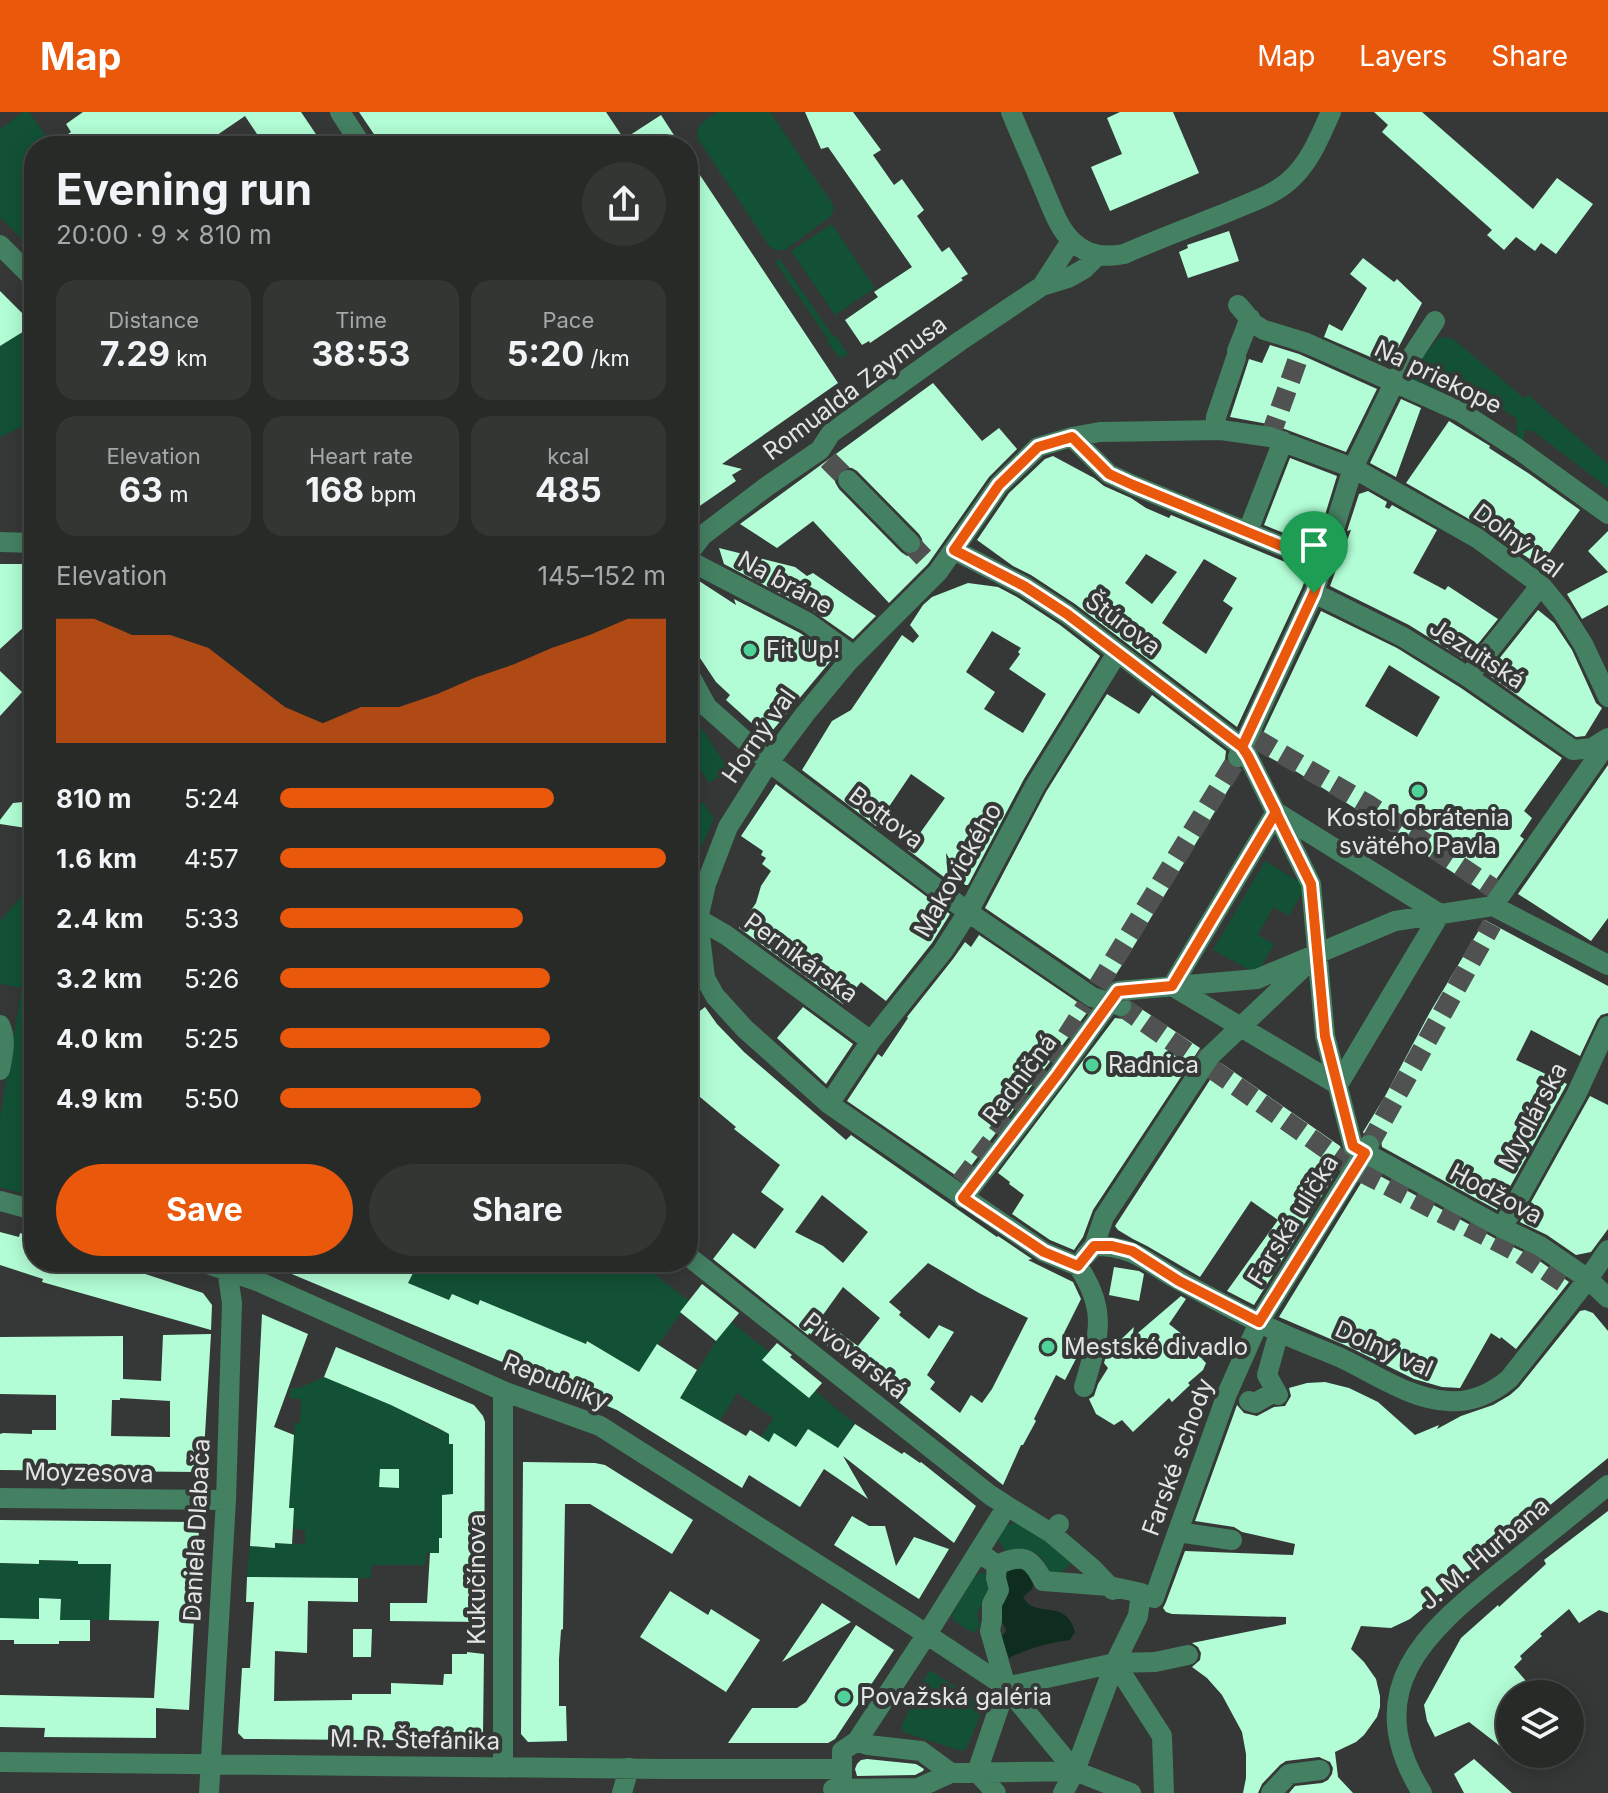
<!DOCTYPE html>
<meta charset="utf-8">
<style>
:root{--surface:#282a28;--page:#343634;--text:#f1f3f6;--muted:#a5a7a8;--line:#444645;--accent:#ea580c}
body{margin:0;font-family:Inter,sans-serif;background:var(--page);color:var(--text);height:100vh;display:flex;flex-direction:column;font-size:30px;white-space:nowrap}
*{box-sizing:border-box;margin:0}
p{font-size:26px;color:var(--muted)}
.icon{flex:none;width:44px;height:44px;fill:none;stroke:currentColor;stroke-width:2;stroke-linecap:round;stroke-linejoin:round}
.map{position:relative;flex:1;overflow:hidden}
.sheet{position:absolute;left:24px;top:24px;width:674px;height:1136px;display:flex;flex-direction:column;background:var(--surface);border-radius:32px;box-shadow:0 4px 20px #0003,0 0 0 2px var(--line)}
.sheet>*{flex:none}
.controls{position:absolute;left:1496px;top:1568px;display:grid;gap:16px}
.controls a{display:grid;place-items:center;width:88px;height:88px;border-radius:50%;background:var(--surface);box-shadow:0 4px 20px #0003,0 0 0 2px var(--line);font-size:40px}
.pin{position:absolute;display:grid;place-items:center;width:68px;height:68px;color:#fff;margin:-82px -34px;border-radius:50% 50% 50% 0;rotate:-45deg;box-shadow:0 0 8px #0007}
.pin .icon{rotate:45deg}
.round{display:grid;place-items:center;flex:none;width:84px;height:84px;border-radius:42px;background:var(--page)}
.summary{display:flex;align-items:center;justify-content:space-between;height:136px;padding:0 32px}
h1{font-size:44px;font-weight:700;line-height:60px}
.metrics{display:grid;grid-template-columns:repeat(3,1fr);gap:12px;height:136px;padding:8px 32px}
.metrics div{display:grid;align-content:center;border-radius:20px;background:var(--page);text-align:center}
.metrics b{font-size:34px;font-weight:700}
.metrics small{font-size:22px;font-weight:400}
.metrics p{font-size:22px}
.chart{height:224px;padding:16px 32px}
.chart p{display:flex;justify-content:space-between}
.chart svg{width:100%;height:144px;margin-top:8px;fill:var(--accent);opacity:.7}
.button{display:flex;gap:16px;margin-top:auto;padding:16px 32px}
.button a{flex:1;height:92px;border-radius:48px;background:var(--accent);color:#fff;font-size:32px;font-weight:700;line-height:92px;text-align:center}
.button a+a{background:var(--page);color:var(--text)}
ul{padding:0 32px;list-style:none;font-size:26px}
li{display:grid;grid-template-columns:128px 96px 1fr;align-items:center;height:60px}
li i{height:20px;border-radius:10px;background:var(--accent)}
header{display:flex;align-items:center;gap:48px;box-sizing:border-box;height:112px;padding:0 40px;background:var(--accent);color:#fff}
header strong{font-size:38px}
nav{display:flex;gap:44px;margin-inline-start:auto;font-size:28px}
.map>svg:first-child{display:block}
.green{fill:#125136}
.water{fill:#0e2d1f}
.building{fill:#b2fdd5;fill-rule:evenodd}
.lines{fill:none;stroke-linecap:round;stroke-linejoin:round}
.minor-tunnel{stroke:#4f5250;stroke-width:20;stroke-dasharray:20 10;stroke-linecap:butt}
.minor{stroke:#448062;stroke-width:20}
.route-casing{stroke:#fff;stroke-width:16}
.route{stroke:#ea580c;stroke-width:10}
.poi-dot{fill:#50d398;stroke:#353836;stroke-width:3}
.labels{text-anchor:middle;stroke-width:8;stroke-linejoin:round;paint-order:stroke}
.street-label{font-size:24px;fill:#e2e5e3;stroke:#353836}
.poi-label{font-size:24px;fill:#e2e5e3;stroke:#353836;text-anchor:start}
</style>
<header>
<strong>Map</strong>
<nav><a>Map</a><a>Layers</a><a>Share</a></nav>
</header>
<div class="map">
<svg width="1608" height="1681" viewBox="0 0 1608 1681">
<rect width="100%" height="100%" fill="#353836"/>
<path class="green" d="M24,0h5l24,34h-19v105l-34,-34v-88z
M718,0h52l62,91 2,6 -4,8 -45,33h-10l-6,-4 -71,-107c-4,-15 9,-20 20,-27z
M832,112l43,64 -40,27 -44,-64z
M780,147l53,77 2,-1 13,19 -8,5 -13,-18 1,-2 -53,-77z
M34,213v48l-3,4 3,3v41l-34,16v-91z
M1445,225l8,2 72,60 2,-5 81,70v24l-75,-57 -8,-1 -2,13 -7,-5 1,-19c-19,-13 -52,-40 -76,-38l-1,11 -26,-10 -2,-7 9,-16 18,-21z
M699,612l30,46 -20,13 -21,-32v-20z
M703,690l11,17 -18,38 -8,34v-80z
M1265,749l41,25 -17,30 -16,-9 -15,28 16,9 -17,30 -44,-24z
M34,771v314l-34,-10v-69l22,-130 -22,-4v-63z
M370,1150h269l50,39 -50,71 -51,-31 -2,3 -11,-4 -95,-40 -2,5 -26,-11 -3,6 -41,-17 4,-9 -22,-11 -5,10z
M731,1210l38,30 -6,8 46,38 6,-7 40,33 -19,26 -28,-21 -12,18 -22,-13 -5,8 -8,-5 13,-19 -37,-25 -17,28 -44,-16 40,-64z
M324,1265l21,8v2l7,1 68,29 -1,3c10,4 22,13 31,12v12h3v50l-7,44h-7v15h-13l-1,12h-54v13l-124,-1 3,-31 24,2 1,-5 30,1v-14l-12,-1 1,-21h-5l6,-85h5l1,-24 -11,-1v-10h9z
M1019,1409l50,38 1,5 -13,13 -6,1c-9,-27 -17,-31 -44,-26l-10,-13 8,-13z
M40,1436l7,8v5h31v3l54,-7 -23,63h-49v-21l-20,-1 -2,25 -38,-4v-56l39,1z
M981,1461h4l6,9 -14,32 3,11 -6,8 -20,-12 -2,-6 23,-39z
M931,1559l51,33 1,5 -17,40 -4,2 -59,-19 -2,-5 27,-55z"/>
<path class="water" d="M1022,1453l12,18 -2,6 -9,8c12,23 43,0 52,35l-5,8c-22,3 -41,8 -61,18l-8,-22 4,-3 1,-4 -10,-17 4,-15 9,-4c-12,-17 -4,-24 13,-28z"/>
<path class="building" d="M83,0h218l23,34h-59l-20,-30 -44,30h-151l21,-14 -5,-8z
M359,0h247l18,27 37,-24 20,31h-299z
M805,0h48l28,38 -8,5 21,30 8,-6 22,31 -7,6 25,36 7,-5 19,27 -7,4 2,2 -93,63 -1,-2 -7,4 -17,-25 33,-23 -4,-5 38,-25 -84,-120 -7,2z
M1120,0h53l26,61 -89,38 -19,-44 31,-13 -15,-36z
M1374,0h48l111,97 24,-31 36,26 -37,50 -15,-11 -6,8 -19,-14 -12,13 -17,-15 5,-5 -110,-98 6,-7z
M688,45l150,226 -116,81 20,5 -10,6 4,6 -48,33z
M1229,119l10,30 -51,17 -9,-26 9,-4 -1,-3z
M1363,146l31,24 3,-3 25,24 -33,62 -65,-28 5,-13 13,7 25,-43 -17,-14z
M0,179l34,34 -34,21z
M1270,233l29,9 78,35 -31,63 -72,-27 -44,-8 19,-58 13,4z
M933,271l49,58 17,-13 18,21 -28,28 -61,87 -39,39 -76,-82 -36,27 -37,-24zM846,355l6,1 5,3 62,63 3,5 1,7 -5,7 -11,3 -6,-4 -62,-63 -4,-7 1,-6 4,-6z
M1401,287l20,9 -25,69 -26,-14z
M1449,309l41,25 -1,2 39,25 52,37 -40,56 -57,-39 -77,-44z
M1053,344l41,22 10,8 27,12 15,10 23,10 2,-3 129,53 5,12 -3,8 -65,139 -162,-123 -44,-29 -18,-9 -36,-26 32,-47 36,-34zM1146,442l31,18 -25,32 -27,-21zM1204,447l33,19 -14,23 10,7 -27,46 -44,-31z
M1290,346l47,18 -20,65 -8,2 -45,-18z
M1368,379l19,11 -2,5 4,2 3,-4 45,25 -24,43 32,17 3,-4 50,33 -33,41 -56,-35 -79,-39 21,-56 -4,1 12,-37z
M1608,419v41l-20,-21z
M719,436l76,19 12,9 6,-3 63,43 -23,23 -40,-28 -89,-47z
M0,452h34v70l-10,-7 -24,22z
M1608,460v33l-26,14 -15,-25z
M696,467l40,26 -2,-6 66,34 34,24 -67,80 -41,-37 4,-5 -14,-13 -28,-42v-52z
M968,471l30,4 19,10 43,28 40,31 -76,123 -56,106h-3l-19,-32 2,27 -40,-30 37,-52 -34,-24 -35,52 -74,-56 30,-49 19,-11 51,-75 11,8 6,-7 -9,-11 13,-20 9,-8zM992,519l29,17 -3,4 2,2 -11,15 37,25 -23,39 -39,-24 11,-17 -29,-20z
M1538,498l16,13 18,27 24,53 6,5 -17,28 -9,1 -89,-63z
M1321,499l76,37 64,40 101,70 -38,53 8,7 -12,18 4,3 -38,55 -63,-41 -1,1 -14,-9 1,-2 -27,-17 -1,2 -14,-9 2,-2 -72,-45 -36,-19 -4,-7zM1389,553l51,32 -23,40 -52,-31z
M0,559l22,21 -22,24z
M1107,582l32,20 13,-19 74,56 -1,8 3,6 5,4 7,1 -111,184 -16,25 -8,8 -7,-2 -113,-77 61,-116z
M1608,653v153l-17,23 -73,-47z
M776,672l174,130 -18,29 -46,58 -25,-19 -18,22 -104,-76 17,-25 5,-17 10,-15 -9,-7 4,-6 -5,-3 2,-4 -22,-15z
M34,689v20l-8,7 -26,-4v-4l13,-17z
M1485,808l123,66v27l-7,2 -4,5 -17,36 -49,-26 -15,30 51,24 -70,126 -115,-63 -1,-7 -6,-6 -6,-2 -6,1v-1l21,-34 46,-86z
M979,823l110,75 -128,169 -114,-78 31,-47 4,3 26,-39 -1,-1 46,-58 12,-17 6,5z
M1134,892l66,44 -107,162 -10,27 -9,13 -24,-10 -38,-26 12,-19 -15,-11 1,-2 -12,-9 117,-155 8,1 6,-3 4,-5z
M705,895l12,17 27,28 102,88 5,-5 146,102 1,-1 34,23 -4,1 45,22 8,17 -17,34 18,9 -1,7 -16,31 -9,-5 -22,44 2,2 -13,24h-2l-18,40 -175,-139 -19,-13 -1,2 -95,-76 20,-26 22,16 29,-40 -23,-17 19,-27 -46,-36 2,-2 -36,-30 -1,2 -11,-13v-66zM822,1083l46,37 -25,31 -20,-17 -28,-14zM928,1151l51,30 49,25 -36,71 -10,14 -11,-8 -11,18 -30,-24 5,-7 -8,-7 27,-43 -15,-7 -10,14 -30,-24 2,-3 -12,-10zM843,1175l37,31 -22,28 -38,-27z
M803,895l50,37 -27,40 -49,-46z
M1221,951l119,83 6,11 -92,148 -27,-14 51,-71 -27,-19 -51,76 -53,-31 -14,-7 -15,-9 -3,-4z
M1590,984l18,9v124l-17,23 -15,3 -29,-20 -27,-13z
M1369,1058l127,69 38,18 35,25 -53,67 -15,-12 -1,2 -9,-6 -31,55 -18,-1 -28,-8 -67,-33 -68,-29z
M0,1120l19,5 1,-4 14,5v24h75l94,31 9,12 -1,25 -169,-48 1,-3 -43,-14z
M263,1150h107l17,7 2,-6 24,10 -5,10 41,17 3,-6 26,11 2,-5 106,44 1,-3 52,31 18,-28 40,26 -17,28 66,38 4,-6 19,12 5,-9 22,14 12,-18 30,19 17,-24 47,30 2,-2 16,11 1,-1 55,44 -22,37 -111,-87 25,43 -44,-30 -24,38 -51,-32 -7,13 -125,-78z
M1114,1155l25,4 5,3 -5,27 -30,-6z
M702,1172l37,29 -23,28 -36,-29z
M1181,1184l5,3 -17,25 14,11 21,22 -2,2 4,4 -3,7 -15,13 2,2 -18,17 -3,-4 -36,34 -11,-12 -8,5 -18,-11 -7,-15 5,-3 4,-12 10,-16 -4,-5 3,-10 27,-26 -2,11z
M1585,1198l8,3 15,18v127l-198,161 -19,9 -30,-2 -10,23 13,13 12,17 4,17v11l-3,10 -13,18 -8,7 -21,10 3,25 15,16h-64l6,-7 27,-3 6,-3 4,-6 1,-6 -3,-6 -11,-5 -33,4 -6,4 -18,19 -4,9h-15l3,-15v-24l-4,-22 -20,-37 -15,-17 -15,-11 8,-7 1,-7 -3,-6 -6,-4 94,-19v-7l-114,-3 -6,-2 -3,-4 3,-6 19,-51 108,4 2,-11 -53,-12 -8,-5 -39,-6 42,-116 7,8 13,3 17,-9 11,-1 6,-10 -2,-8 18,-5 18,-1 24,6 29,14 37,33 24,-10 -2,4 24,-13 32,-11 17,-10 9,-8 61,-76z
M262,1202l46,20 -34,93 20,8 -5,73h5l-2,36 -17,-1v5l-25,-2z
M211,1222l-8,134 -7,4 -196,-2v-36l3,-1 29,1v-4h24v-35l-56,-1v-57l123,-1v43l38,2 2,-46zM120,1286l50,3v36l-59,-1 1,-36h8z
M777,1231l15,12 -2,2 32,26 -13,15 -47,-38z
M336,1235l138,58 9,11 2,6 -1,182h-1l-1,18 -92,-1v-18h37l3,-50h9v-15h3v-43l11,-1v-50h-4v-10l-11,-6 -47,-23 -67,-28z
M523,1350l72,1 10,2 88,55 -21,34 -82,-50h-25l-2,125 -2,1 -2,29v47h7l1,35 -39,1 -7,-8z
M380,1357h19v19l-20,-1z
M1608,1399v102l-9,-3 -20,13 -10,-14 -29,25 2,2 -22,20 2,3 -8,8 23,27h-27v41l-10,11 -31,-24 -34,15 -8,-16 -3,-16 37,-67 37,-33 1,2 47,-43 -2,-4z
M852,1404l17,10h16l11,40 18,-29 35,12 -30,50 -85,-54z
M0,1408l194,2 5,7 -10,181 -33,-2v30l-112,-1 1,-9 -45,-1v-32l154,3 5,-77 -50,-1 2,-56h-33v-3l-39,-1v4l-39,-1z
M247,1465l111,1v24l-50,-1 -1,52 -32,-2 -1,50 78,-1v-6h39v-11l52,2 1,-11h8v-20h15v-2l17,2 -1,80 -6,7 -233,-2 -6,-6 4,-65h8l4,-66h-8z
M670,1479l38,24 3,-6 49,31 -34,52 -86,-55z
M39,1486l22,1 -1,21h30v21h-31v3h-45v-4h-14v-22l39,1z
M822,1491l29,19 -69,40z
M856,1513l38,25 -59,89 -7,4h-100l24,-35h45l9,-6z
M353,1517h19l-1,28h-18z
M867,1647l49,5 8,5 -1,2 -8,4 -58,1 -2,-7 2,-5 4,-4z
M1474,1647l38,34h-48l-10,-19z"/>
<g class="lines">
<path class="minor-tunnel" d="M1270,325l34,-95
M828,348l20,20
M910,431l19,20
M1256,627l113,66 128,86
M1098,874l140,-229
M1121,894l79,55
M1212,957l137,96
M1369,1033l123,-221
M1361,1060l158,81 51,34
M961,1070l87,-116 38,-60"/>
<path class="minor" d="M340,0l22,34
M1011,0c11,27 23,53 34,80 7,16 14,37 27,49 14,14 32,17 52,13 34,-15 69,-28 104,-42 20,-9 44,-16 61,-31 21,-18 31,-45 42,-69
M0,133l34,34
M1042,174l29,-45
M1238,193l16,19 10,6 40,12 157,70 57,37 90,65
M1237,239l13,-33
M1215,318l1,-13 20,-59
M1072,325l37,37 24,11 190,78
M848,368l62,63
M1248,419l35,-90
M0,430l34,1
M954,438l70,36 43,28 175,133 6,9 63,128 14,152 28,110 149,82 38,18 48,33 20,19
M688,442l15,-19 63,-48 54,-37 11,-17 129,-92 82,-55 26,-8 16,-9 14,-14
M688,448l119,62 47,34
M1314,481l89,44 65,40 105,73 19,-2 16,-10
M688,560l19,35 62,55 199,150 124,85 29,9
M1468,565l73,-92
M1238,645l76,-164 39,-125 41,-85 41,-62
M1276,700l164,102 -102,171 -166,-99z
M1493,794l115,-164
M1493,794l115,59
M698,807l28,16 145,106
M0,913c7,15 3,29 0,45
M829,992l42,-63 72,-90 25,-39 67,-126 82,-133
M963,1086l95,-124 60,-83 139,-12 138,-58 98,-15
M0,1089l34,9
M1502,1116l74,-133 32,-69
M1094,1134c43,0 52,17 88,36 32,17 64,35 97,50 21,10 42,17 62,26 34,16 69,41 107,43 23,2 43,-7 61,-22l79,-100 20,-29
M688,1144l302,239 17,11
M1085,1144l9,-10 10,-29 106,-161 98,-93
M202,1150l55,19 246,110 97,35 308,196 98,65 69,84
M1078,1154l-34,-14 -215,-148 -84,-75 -30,-33 -10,-18 -7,-59 8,-35 22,-57 41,-65 36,-48 43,-52 90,-90 61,-87 39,-38 34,-10 28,-5 121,-2 49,7 83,31 124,70 64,47 21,26 21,33 25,53
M1078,1154c31,46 20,71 6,121
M1278,1283l-11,-20 12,-43
M1249,1289l6,2 21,-12
M0,1386l226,2
M1059,1412l-8,9 41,35 21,22
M1178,1420l54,8
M978,1440l19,13c25,-11 34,-9 46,16l66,5 32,7 -3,23 -23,47 -40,108 -12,22
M997,1453l-1,13 3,12 -7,14v16l-2,11 16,56
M1141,1481l13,5 73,-204 32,-72 110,-177
M857,1629l11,4 53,6 30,22
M0,1650l664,7h178
M503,1655v-376
M842,1676v-37l15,-10 70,-107 80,-128 44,27
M833,1677l85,-1 33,-15 124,-2 56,22
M209,1681l17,-293 6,-197 -6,-41
M622,1681l7,-25
M996,1681l-19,-21 29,-85 109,-24
M1164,1681l-2,-57 -47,-73 40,-1 33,-7
M1271,1681l18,-19 31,-4
M1422,1681c-64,-103 3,-161 81,-223 35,-28 70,-56 105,-85"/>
</g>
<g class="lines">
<defs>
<path id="route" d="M1314,481l-72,154 6,9 28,56 -104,174 -54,5 -60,83 -95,124 81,54 34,14 16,-20h18l20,5 47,30 80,41 106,-169 -12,-7 -28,-110 -14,-152 -63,-128 -6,-9 -175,-133 -43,-28 -70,-36 45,-65 39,-38 34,-10 37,37 24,11 190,78 -9,30"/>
</defs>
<use href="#route" class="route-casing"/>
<use href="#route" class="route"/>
</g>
<g class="poi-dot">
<circle cx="750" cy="538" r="8"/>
<circle cx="1418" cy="679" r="8"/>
<circle cx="1092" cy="953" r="8"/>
<circle cx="1048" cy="1235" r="8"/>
<circle cx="844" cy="1585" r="8"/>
</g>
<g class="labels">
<g class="street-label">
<text transform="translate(1438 265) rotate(26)" y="8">Na priekope</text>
<text transform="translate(855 276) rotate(-37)" y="8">Romualda Zaymusa</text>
<text transform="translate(1518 429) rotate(37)" y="8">Dolný val</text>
<text transform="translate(785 471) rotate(29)" y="8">Na bráne</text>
<text transform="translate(1123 512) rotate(37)" y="8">Štúrova</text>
<text transform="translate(1477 542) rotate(33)" y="8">Jezuitská</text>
<text transform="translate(759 624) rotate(-55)" y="8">Horný val</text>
<text transform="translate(886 706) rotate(37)" y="8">Bottova</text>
<text transform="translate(958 758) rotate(-60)" y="8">Makovického</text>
<text transform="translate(801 846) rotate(36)" y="8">Pernikárska</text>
<text transform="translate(1020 967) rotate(-53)" y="8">Radničná</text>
<text transform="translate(1533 1004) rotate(-62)" y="8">Mydlárska</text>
<text transform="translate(1496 1082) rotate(28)" y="8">Hodžova</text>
<text transform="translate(1293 1108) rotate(-58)" y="8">Farská ulička</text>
<text transform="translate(1384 1237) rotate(24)" y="8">Dolný val</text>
<text transform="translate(855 1244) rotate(38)" y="8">Pivovarská</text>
<text transform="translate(556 1270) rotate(22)" y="8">Republiky</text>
<text transform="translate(1178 1345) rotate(-70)" y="8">Farské schody</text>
<text transform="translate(89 1361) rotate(1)" y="8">Moyzesova</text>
<text transform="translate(197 1418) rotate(-87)" y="8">Daniela Dlabača</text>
<text transform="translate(1485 1442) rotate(-40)" y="8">J. M. Hurbana</text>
<text transform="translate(477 1467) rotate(-90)" y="8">Kukučínova</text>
<text transform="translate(415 1628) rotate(1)" y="8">M. R. Štefánika</text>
</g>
<g class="poi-label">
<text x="766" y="546">Fit Up!</text>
<text x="1418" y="714" text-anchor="middle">Kostol obrátenia<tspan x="1418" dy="28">svätého Pavla</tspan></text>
<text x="1108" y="961">Radnica</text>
<text x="1064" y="1243">Mestské divadlo</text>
<text x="860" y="1593">Považská galéria</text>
</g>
</g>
</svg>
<div class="controls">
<a><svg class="icon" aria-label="layers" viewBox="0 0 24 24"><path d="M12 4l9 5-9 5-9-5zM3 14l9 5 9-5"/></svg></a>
</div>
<div class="pin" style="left:1314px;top:481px;background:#1e9e55"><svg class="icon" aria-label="arrive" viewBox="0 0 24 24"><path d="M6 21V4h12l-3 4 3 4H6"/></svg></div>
<section class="sheet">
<div class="summary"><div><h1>Evening run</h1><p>20:00 · 9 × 810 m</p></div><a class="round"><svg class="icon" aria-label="share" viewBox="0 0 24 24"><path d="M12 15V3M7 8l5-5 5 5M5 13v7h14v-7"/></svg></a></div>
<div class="metrics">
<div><p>Distance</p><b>7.29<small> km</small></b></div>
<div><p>Time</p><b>38:53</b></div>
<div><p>Pace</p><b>5:20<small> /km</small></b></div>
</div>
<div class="metrics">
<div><p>Elevation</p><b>63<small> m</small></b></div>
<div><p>Heart rate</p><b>168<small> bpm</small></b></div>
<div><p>kcal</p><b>485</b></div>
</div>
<div class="chart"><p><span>Elevation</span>145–152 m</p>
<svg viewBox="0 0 160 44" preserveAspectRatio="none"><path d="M0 44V6L10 6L20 11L30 11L40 15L50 24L60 33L70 38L80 33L90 33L100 29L110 24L120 20L130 15L140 11L150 6L160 6V44z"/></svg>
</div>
<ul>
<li><b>810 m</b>5:24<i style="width:71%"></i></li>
<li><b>1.6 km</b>4:57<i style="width:100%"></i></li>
<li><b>2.4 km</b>5:33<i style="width:63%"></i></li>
<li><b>3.2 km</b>5:26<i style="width:70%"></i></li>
<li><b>4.0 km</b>5:25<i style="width:70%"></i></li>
<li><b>4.9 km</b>5:50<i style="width:52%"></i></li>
</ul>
<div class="button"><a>Save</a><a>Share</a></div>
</section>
</div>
